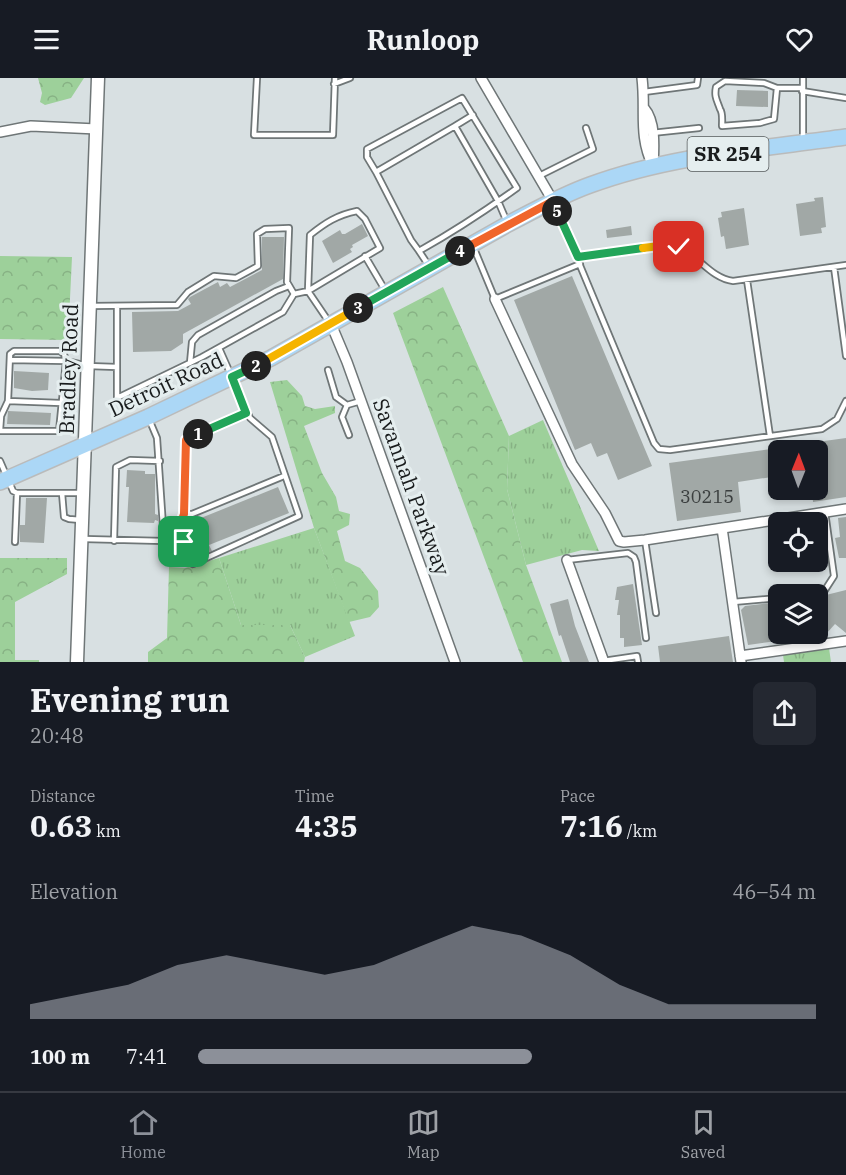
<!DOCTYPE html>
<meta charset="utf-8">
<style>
:root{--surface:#171b24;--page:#242831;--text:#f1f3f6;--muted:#9ea1a6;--line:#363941;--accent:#8c9099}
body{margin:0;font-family:"IBM Plex Serif",serif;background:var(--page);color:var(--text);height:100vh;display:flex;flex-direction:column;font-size:22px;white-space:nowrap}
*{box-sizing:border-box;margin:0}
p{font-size:20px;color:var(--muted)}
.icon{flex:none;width:33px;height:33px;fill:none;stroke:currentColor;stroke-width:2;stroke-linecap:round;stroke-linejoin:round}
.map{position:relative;height:584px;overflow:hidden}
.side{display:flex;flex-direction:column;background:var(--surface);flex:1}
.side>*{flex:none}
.needle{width:39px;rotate:1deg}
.fabs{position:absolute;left:768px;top:362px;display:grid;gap:12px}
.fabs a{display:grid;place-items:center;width:60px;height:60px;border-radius:9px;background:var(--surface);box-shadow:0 3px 9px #0003;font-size:30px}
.pin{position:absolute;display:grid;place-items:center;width:51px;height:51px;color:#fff;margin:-26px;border-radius:12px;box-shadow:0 3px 9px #0006}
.km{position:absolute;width:30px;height:30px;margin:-15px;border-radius:50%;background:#222;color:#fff;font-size:16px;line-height:30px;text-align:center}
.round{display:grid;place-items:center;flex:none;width:63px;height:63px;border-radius:9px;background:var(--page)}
.summary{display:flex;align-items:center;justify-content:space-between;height:102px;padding:0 30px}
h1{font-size:33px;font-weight:800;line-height:45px}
.figures{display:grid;grid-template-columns:repeat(3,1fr);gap:9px;height:102px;padding:6px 30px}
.figures div{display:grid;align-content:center}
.figures b{font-size:30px;font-weight:800}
.figures small{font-size:16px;font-weight:400}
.figures p{font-size:16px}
.chart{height:168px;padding:12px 30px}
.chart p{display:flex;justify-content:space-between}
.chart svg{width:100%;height:108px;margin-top:6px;fill:var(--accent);opacity:.7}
ul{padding:0 30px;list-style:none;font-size:20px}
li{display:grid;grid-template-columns:96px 72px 1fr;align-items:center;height:45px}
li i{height:15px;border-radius:8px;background:var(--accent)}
header{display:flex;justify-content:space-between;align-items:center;height:78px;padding:0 30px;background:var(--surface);font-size:27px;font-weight:800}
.tabs{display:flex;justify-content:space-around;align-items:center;height:84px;border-top:2px solid var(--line);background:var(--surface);font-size:16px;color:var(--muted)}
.tabs a{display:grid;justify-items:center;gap:3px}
.tabs .selected{color:var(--accent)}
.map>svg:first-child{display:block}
.grass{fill:url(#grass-tufts)}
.forest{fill:url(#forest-crowns)}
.building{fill:#a1a8a6}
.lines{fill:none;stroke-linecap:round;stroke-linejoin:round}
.service-casing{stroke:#6f7677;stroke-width:8}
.minor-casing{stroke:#6f7677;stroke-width:12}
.tertiary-casing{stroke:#6f7677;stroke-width:15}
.primary-casing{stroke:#babbbb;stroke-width:18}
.service{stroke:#fff;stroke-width:4.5}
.minor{stroke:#fff;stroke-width:9}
.tertiary{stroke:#fff;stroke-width:12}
.primary{stroke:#abd7f6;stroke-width:15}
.split-1-casing{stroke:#fff;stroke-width:12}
.split-2-casing{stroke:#fff;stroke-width:12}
.split-3-casing{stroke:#fff;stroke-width:12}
.split-4-casing{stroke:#fff;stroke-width:12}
.split-5-casing{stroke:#fff;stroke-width:12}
.split-6-casing{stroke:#fff;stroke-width:12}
.split-7-casing{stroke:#fff;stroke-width:12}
.split-1{stroke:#f0652b;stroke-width:8}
.split-2{stroke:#22a559;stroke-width:8}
.split-3{stroke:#f5b400;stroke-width:8}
.split-4{stroke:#22a559;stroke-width:8}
.split-5{stroke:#f0652b;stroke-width:8}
.split-6{stroke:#22a559;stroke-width:8}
.split-7{stroke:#f5b400;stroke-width:8}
.labels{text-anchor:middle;stroke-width:6;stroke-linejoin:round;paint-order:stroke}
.number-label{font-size:18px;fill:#3b3f3f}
.shield{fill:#e5eeef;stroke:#565b5c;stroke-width:1.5}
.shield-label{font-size:20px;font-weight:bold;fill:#191c1d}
.street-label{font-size:21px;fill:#191c1d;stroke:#e5eeef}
</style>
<header><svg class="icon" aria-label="menu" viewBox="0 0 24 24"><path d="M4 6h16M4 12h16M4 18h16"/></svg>Runloop<svg class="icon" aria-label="heart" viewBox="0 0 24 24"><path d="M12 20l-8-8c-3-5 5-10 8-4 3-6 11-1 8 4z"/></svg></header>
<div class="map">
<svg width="846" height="584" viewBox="0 0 846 584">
<defs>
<pattern id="grass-tufts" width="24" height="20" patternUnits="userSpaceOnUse" patternTransform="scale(1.5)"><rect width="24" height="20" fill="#9dd09a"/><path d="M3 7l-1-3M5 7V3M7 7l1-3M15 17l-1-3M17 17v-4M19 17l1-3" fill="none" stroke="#87b284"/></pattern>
<pattern id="forest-crowns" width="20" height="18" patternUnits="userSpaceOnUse" patternTransform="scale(1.5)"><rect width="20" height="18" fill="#9dd09a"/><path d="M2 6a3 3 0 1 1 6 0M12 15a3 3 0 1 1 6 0" fill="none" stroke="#87b284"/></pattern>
</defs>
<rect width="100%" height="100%" fill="#d8e0e2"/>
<path class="grass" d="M543,342l56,131 -17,-1 -56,15 -19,-76 2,-53z
M314,450l41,108 -50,21 -15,-32h-49l-22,-67z
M829,570l2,14h-47l-1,-7z"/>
<path class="forest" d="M38,0h46l-13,20 -26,7 -5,-3 2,-9z
M0,178l72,1 -4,83 -68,-1z
M443,209l66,149 -2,53 19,76 36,97h-39l-130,-349z
M287,302l15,16 3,10 10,3 20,-3v7l-31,13 18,47 14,24 3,14 11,3 -1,11 -12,6 8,30 15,7 18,23 1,16 -9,10 -21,5 -35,-94 -44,-146z
M0,480h67v16l-52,28v58h24v2h-39z
M219,480l22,67h49l15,32 -1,5h-156v-10l19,-14 2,-71 16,1z"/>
<path class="building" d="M737,12l31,1v16l-32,-1z
M823,119l3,30 -5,1 1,5 -22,3 -4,-32 19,-3 -1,-3z
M744,130l5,37 -23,4 -2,-13 -3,1 -3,-19 4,-1 -1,-5z
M362,146l6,12 -16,9 1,2 -3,2 2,3 -19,11 -11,-22 18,-11 2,4h3z
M631,148l1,9 -25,3 -1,-8z
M262,159h22l-1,42 -100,55v9l-12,8 -38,1 -1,-40 46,-1 13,-7 -3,-5 2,-2 28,-15 2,5 7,-4 3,4 32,-17z
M572,198l80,190 -34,14 -11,-27 -10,4 -6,-14 -16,7 -61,-150z
M14,293l35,2 -1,17 -16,1 -18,-3z
M8,333l43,2 -1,12 -43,-1z
M846,360v59l-33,5 -1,-13h6v-39h-29l-1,-4z
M778,370v28l-40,6 3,30 -64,9 -8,-58z
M127,392l18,1v3h10v40l3,1v6l-3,-1 -1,3 -27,-1 2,-35h-3z
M278,409l11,26 -80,32 3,6 -14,5 -12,-32z
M26,420h21l-3,45 -24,-1v-17h5z
M846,439v41h-7l-4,-20 5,-1 -2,-19z
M633,506l9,61 -18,2v-9h-4v-23h-3l2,-15h-4l2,-13z
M846,512v43l-11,-9 -9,10 -8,1v-38z
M568,521l7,27 14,36h-19l-9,-27 -2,1 -9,-32z
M778,524v31h27v4l-57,8 -7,-35 4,-4z
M729,558l4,26h-73l-2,-16z"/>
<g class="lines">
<defs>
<path id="service" d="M257,0l-3,57h79l2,-57
M334,6l16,-6
M777,10l-3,31 -14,4 -38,3c0,-6 1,-13 -2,-17 -3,-9 -6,-12 -4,-22l9,-6 39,2 13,5h25
M802,13l44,7
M644,14l53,-7 1,-7
M455,48l18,-11
M652,55l47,-5
M803,62v-62
M376,94l-9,-15v-8l95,-51 55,90c-32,23 -64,44 -98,63l-8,-11 -35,-68 79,-46 43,75 9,21
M539,98l54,-27 -7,-21
M554,125l100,240 5,6 11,1 152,-21 15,-10 9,-18
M473,168l22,53 85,-35
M419,173l10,15
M365,178l20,34
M578,179l95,-12c23,6 36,33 60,36l113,-16
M834,189l12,89
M747,202l23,156
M91,228l86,-1 11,-13 26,-16 22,2 22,-12 -1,-32 8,-5 24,-1 -2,54 7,12
M190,285l2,-21 6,-7 78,-44 13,-5
M117,289v-61
M328,292l8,27 11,8 14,-4
M8,323l2,-47 4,-3h46l4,3 2,7 -56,-1
M347,327l-5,12 7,18
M0,352l1,-14 7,-15 53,2
M0,353h59l7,-70 22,5 29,1v31l85,-41 81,-45 11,-18 14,-3 2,-56c15,-12 27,-20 47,-24l8,8 15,29 -72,43 21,31
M0,383l13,30 4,2h65
M62,415l2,24 5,2 12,1
M184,436h8l92,-38
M84,461l80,2 -7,-103 -8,-19
M645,462l11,73
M114,463l2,-74 14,-7 30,1
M164,463l20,1 9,22 106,-48 -27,-79 -22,-19 -31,-70
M15,464l2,-49
M184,464l-5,-14 5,-14 2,-74 61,-27
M567,482l61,-7 6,4 2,5 10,76
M802,516l23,-4 9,-14 -9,-64
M733,524l45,-4
M603,583l34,-5 1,6"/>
<path id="minor" d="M481,0l72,123
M642,0c4,33 -4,57 11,88
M644,30c12,14 10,40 9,58
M0,54l31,-6 66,3
M495,221l77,165 33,49 14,28 5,1 21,-2 201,-31
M331,246l16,38 108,300
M722,450l19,134
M567,482l37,102
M740,578l106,-15"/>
<path id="tertiary" d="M77,584l21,-584"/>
<path id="primary" d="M0,404l148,-65 123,-59 237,-134c27,-14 54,-29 82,-39 81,-30 171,-36 256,-48"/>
</defs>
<use href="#service" class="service-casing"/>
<use href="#minor" class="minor-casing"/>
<use href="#tertiary" class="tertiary-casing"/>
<use href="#primary" class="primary-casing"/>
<use href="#service" class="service"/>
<use href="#minor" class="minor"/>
<use href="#tertiary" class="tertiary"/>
<use href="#primary" class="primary"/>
</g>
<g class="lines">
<defs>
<path id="split-1" d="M184,464l-5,-14 5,-14 2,-74 12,-6"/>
<path id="split-2" d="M198,356l48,-21 -14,-36 24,-11"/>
<path id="split-3" d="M256,288l102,-58"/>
<path id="split-4" d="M358,230l102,-57"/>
<path id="split-5" d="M460,173l93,-50 4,10"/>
<path id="split-6" d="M557,133l21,46 65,-9"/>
<path id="split-7" d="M643,170l24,-3 12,2"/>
</defs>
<use href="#split-1" class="split-1-casing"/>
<use href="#split-2" class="split-2-casing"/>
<use href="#split-3" class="split-3-casing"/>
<use href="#split-4" class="split-4-casing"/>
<use href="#split-5" class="split-5-casing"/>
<use href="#split-6" class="split-6-casing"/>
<use href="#split-7" class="split-7-casing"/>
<use href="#split-1" class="split-1"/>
<use href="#split-2" class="split-2"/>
<use href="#split-3" class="split-3"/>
<use href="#split-4" class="split-4"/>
<use href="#split-5" class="split-5"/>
<use href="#split-6" class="split-6"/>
<use href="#split-7" class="split-7"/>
</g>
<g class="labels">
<g class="number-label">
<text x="707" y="425">30215</text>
</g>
<rect class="shield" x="687.5" y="59" width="81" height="34" rx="4.5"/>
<g class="shield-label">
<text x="728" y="83">SR 254</text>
</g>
<g class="street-label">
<text transform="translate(69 291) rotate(-88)" y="7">Bradley Road</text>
<text transform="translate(166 307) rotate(-25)" y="7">Detroit Road</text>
<text transform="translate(411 409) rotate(70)" y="7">Savannah Parkway</text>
</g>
</g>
</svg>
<div class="fabs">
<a><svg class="needle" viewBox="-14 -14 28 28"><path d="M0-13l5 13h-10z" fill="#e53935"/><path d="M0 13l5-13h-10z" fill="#9ea1a6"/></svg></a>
<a><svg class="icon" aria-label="locate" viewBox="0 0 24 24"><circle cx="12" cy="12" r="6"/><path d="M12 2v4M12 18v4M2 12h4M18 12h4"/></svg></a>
<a><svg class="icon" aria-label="layers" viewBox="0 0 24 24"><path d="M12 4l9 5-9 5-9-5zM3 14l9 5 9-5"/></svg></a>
</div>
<div class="pin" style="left:184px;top:464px;background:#1e9e55"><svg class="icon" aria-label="arrive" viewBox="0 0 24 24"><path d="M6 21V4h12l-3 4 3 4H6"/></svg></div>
<div class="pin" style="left:679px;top:169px;background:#d93025"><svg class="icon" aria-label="check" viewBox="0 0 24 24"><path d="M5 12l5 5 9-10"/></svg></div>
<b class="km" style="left:198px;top:356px">1</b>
<b class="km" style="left:256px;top:288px">2</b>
<b class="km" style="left:358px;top:230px">3</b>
<b class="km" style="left:460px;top:173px">4</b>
<b class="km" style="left:557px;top:133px">5</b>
</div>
<section class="side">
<div class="summary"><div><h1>Evening run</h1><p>20:48</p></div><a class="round"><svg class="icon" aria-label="share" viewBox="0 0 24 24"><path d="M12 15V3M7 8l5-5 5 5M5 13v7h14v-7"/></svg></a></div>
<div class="figures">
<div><p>Distance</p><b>0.63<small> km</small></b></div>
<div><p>Time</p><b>4:35</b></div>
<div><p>Pace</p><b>7:16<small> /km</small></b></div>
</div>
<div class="chart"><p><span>Elevation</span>46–54 m</p>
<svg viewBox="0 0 160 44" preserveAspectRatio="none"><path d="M0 44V38L10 34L20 30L30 22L40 18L50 22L60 26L70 22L80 14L90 6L100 10L110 18L120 30L130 38L140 38L150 38L160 38V44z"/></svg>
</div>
<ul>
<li><b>100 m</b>7:41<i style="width:54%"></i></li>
</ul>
</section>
<nav class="tabs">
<a class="selected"><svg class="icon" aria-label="home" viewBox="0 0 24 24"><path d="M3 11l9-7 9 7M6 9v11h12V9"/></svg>Home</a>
<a><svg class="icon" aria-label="map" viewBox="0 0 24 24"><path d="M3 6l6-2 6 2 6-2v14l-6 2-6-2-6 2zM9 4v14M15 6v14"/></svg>Map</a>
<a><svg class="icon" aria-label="saved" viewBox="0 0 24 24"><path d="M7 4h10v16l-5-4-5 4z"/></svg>Saved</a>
</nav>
